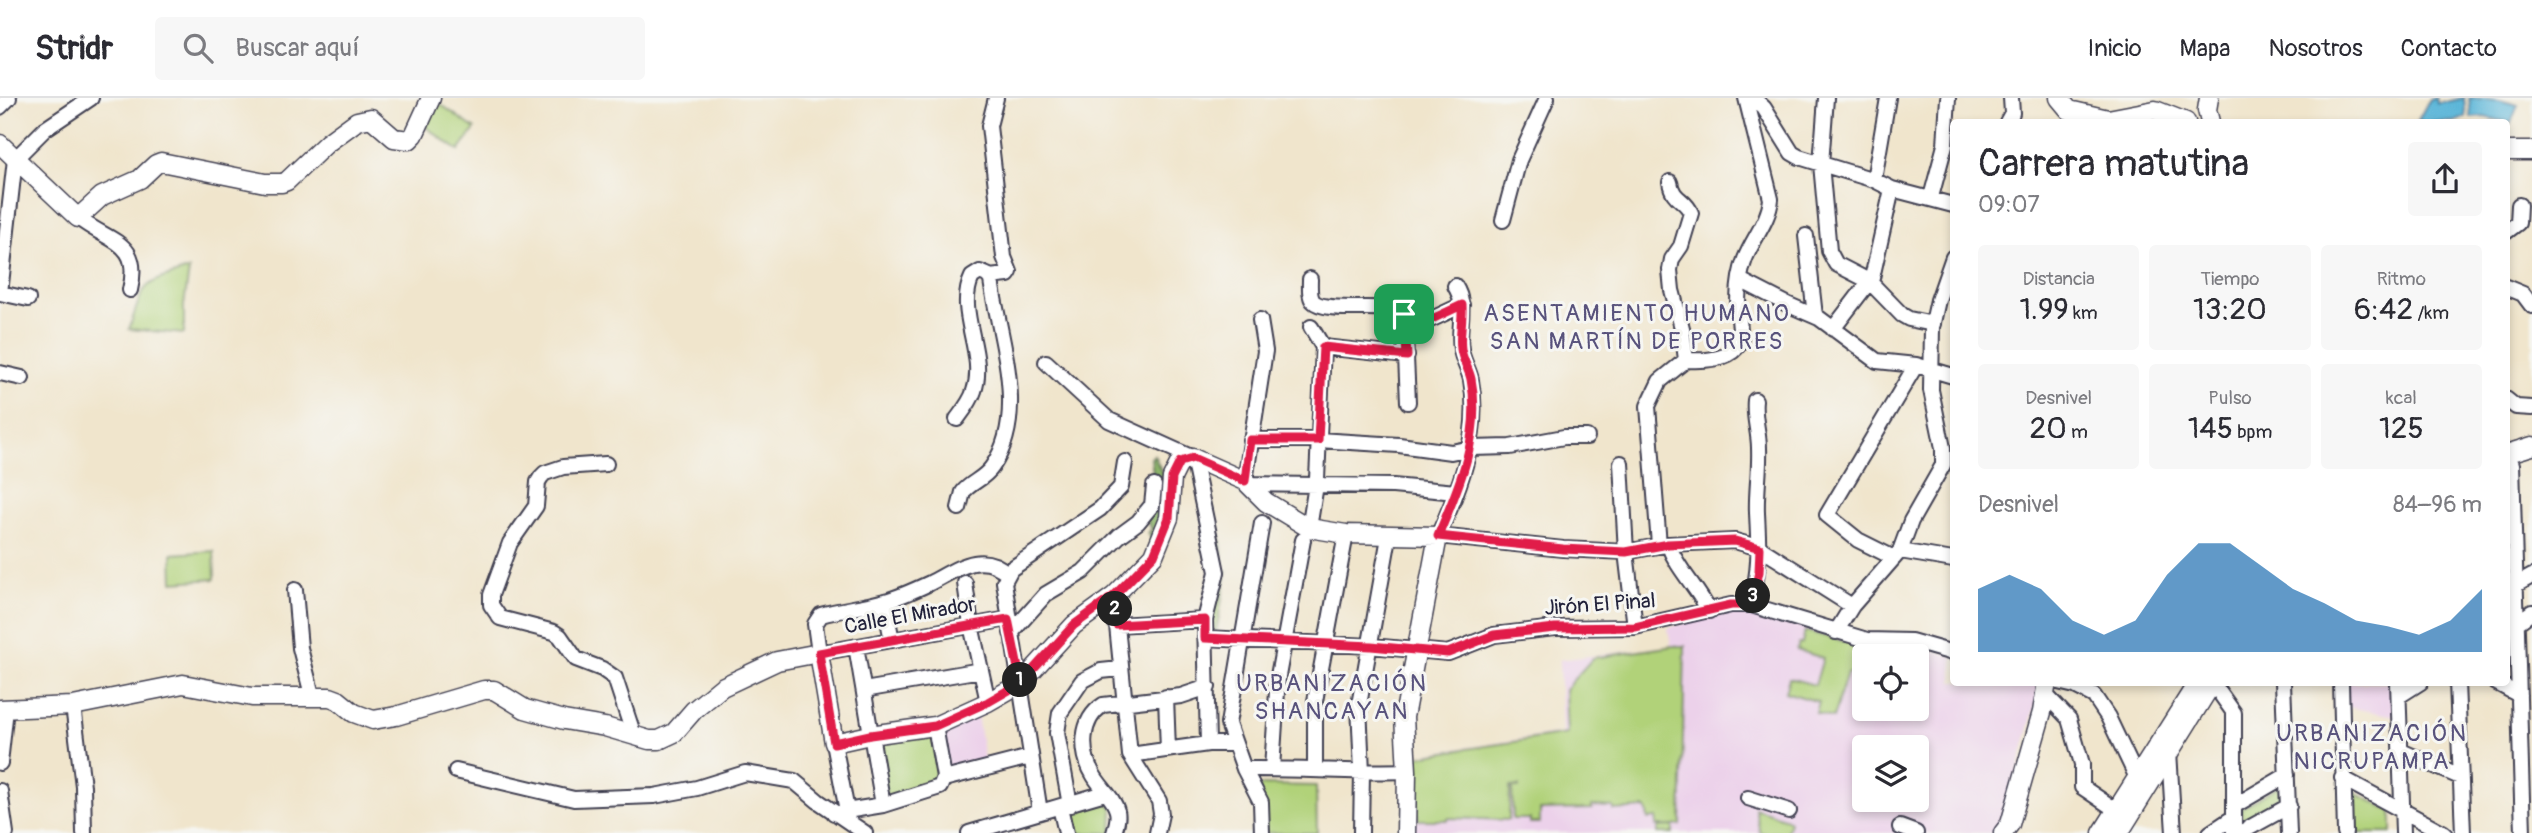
<!DOCTYPE html>
<html lang="es">
<meta charset="utf-8">
<style>
:root{--surface:#fff;--page:#f7f7f7;--text:#2b2b33;--muted:#7c7c81;--line:#e1e1e2;--accent:#1f6fb2}
body{margin:0;font-family:Pangolin,sans-serif;background:var(--page);color:var(--text);height:100vh;display:flex;flex-direction:column;font-size:26px;white-space:nowrap}
*{box-sizing:border-box;margin:0}
p{font-size:23px;color:var(--muted)}
.icon{flex:none;width:38px;height:38px;fill:none;stroke:currentColor;stroke-width:2;stroke-linecap:round;stroke-linejoin:round}
.map{position:relative;flex:1;overflow:hidden}
.sheet{position:absolute;left:1950px;top:21px;width:560px;height:567px;display:flex;flex-direction:column;background:var(--surface);border-radius:7px;box-shadow:0 4px 10px #0003}
.sheet>*{flex:none}
.controls{position:absolute;left:1852px;top:546px;display:grid;gap:14px}
.controls a{display:grid;place-items:center;width:77px;height:77px;border-radius:7px;background:var(--surface);box-shadow:0 4px 10px #0003;font-size:35px}
.pin{position:absolute;display:grid;place-items:center;width:60px;height:60px;color:#fff;margin:-30px;border-radius:14px;box-shadow:0 4px 10px #0006}
.km{position:absolute;width:35px;height:35px;margin:-18px;border-radius:50%;background:#222;color:#fff;font-size:19px;line-height:35px;text-align:center}
.round{display:grid;place-items:center;flex:none;width:74px;height:74px;border-radius:7px;background:var(--page)}
.summary{display:flex;align-items:center;justify-content:space-between;height:119px;padding:0 28px}
h1{font-size:38px;font-weight:600;line-height:52px}
.stats{display:grid;grid-template-columns:repeat(3,1fr);gap:10px;height:119px;padding:7px 28px}
.stats div{display:grid;align-content:center;border-radius:7px;background:var(--page);text-align:center}
.stats b{font-size:30px;font-weight:600}
.stats small{font-size:19px;font-weight:400}
.stats p{font-size:19px}
.chart{height:196px;padding:14px 28px}
.chart p{display:flex;justify-content:space-between}
.chart svg{width:100%;height:126px;margin-top:7px;fill:var(--accent);opacity:.7}
header{display:flex;align-items:center;gap:42px;box-sizing:border-box;height:98px;padding:0 35px;background:var(--surface);border-bottom:2px solid var(--line)}
header strong{font-size:33px}
nav{display:flex;gap:38px;margin-inline-start:auto;font-size:24px}
.search{width:490px;height:63px;background:var(--page);display:flex;align-items:center;gap:18px;box-sizing:border-box;padding:0 24px;border-radius:7px;color:var(--muted);font-size:26px}
.map>svg:first-child{display:block}
.built{fill:#ecd1ea;fill-rule:evenodd}
.green{fill:#b1d279;stroke:#6a7a5a;stroke-width:2}
.forest{fill:#8cb469;stroke:#576b52;stroke-width:2}
.water{fill:#5ab5d8;stroke:#3e6c8a;stroke-width:2}
.lines{fill:none;stroke-linecap:round;stroke-linejoin:round}
.minor-casing{stroke:#413f51;stroke-width:18}
.major-casing{stroke:#413f51;stroke-width:21}
.minor{stroke:#fff;stroke-width:14}
.major{stroke:#fff;stroke-width:18}
.route-casing{stroke:#fff;stroke-width:14}
.route{stroke:#e11d48;stroke-width:9}
.labels{text-anchor:middle;stroke-width:6;stroke-linejoin:round;paint-order:stroke}
.street-label{font-size:21px;fill:#22223b;stroke:#f6f6f2}
.quarter-label{font-size:24px;letter-spacing:2px;fill:#58527c;stroke:#f6f6f2}
</style>
<header>
<strong>Stridr</strong>
<div class="search"><svg class="icon" aria-label="search" viewBox="0 0 24 24"><circle cx="10" cy="10" r="6"/><path d="M15 15l6 6"/></svg>Buscar aquí</div>
<nav><a>Inicio</a><a>Mapa</a><a>Nosotros</a><a>Contacto</a></nav>
</header>
<div class="map">
<svg width="2532" height="735" viewBox="0 0 2532 735">
<rect width="100%" height="100%" fill="#f6f6f2"/>
<filter id="ink" filterUnits="userSpaceOnUse"><feTurbulence type="fractalNoise" baseFrequency=".0143" numOctaves="2"/><feDisplacementMap in="SourceGraphic" scale="14" xChannelSelector="R" yChannelSelector="G"/><feConvolveMatrix kernelMatrix="1 2 1 2 8 2 1 2 1" color-interpolation-filters="sRGB"/></filter>
<filter id="wash" filterUnits="userSpaceOnUse"><feTurbulence type="fractalNoise" baseFrequency=".00686" numOctaves="4" result="noise"/><feDisplacementMap in="SourceGraphic" scale="28" xChannelSelector="R" yChannelSelector="G"/><feGaussianBlur stdDeviation="1.57" result="paint"/><feColorMatrix in="noise" values="0 0 0 0 0 0 0 0 0 0 0 0 0 0 0 0 0 1.4 0 .05"/><feComposite in="paint" operator="in"/></filter>
<g filter="url(#wash)">
<rect width="100%" height="100%" fill="#f0e5cc"/>
<path class="built" d="M1734,510l180,37 39,11v26l88,1 -37,139 -7,11h-582l2,-78 145,-22 -3,-73 112,-14 -3,-18zM1864,558h52v53h-52zM1864,649h52v53h-52z
M2342,585h54l-1,33 -53,-10z
M977,617l8,50 -36,10 -8,-47z"/>
<path class="green" d="M439,5l36,26 -16,22 -36,-26z
M189,172l-5,35v29l-55,-5c17,-48 10,-44 60,-59z
M1220,436l4,37h3l-11,61h-4l4,-95z
M214,453l1,28 -42,3 -1,-28z
M1805,533l42,11 1,-3 22,8 -6,9 -6,19 -11,-2 -14,45 -17,-5 3,-11 -34,-10 4,-14 26,7 8,-27 -26,-8 2,-6h3z
M1673,548h12l-4,179 -8,1v7h-15v-6l14,-1h-16l1,-8 -9,1 -2,-11 -33,2v-3l-21,-1v3l-52,1v13h-10v-4h-17l-1,-31h7v-2l-9,1 -1,33 -61,-2 -1,2h-29v-64l149,-22 -2,-45 28,-31z
M932,635l7,48 -52,19 -11,-56z
M1262,687l54,1 1,47h-51l-7,-44z
M2280,687l2,18 -40,24 -1,-19z
M2351,693l41,20v22h-41z
M1105,698l8,13 -1,24h-43l-5,-23z
M1755,710l32,11 3,4 -4,10h-26z"/>
<path class="forest" d="M1154,357l10,22 -3,44 -8,21 -5,-9 4,-4 -5,-7 7,-40 -3,-24z"/>
<path class="water" d="M2436,0l1,6 27,-6 2,19 -12,5h-37l12,-22z
M2469,0l30,2 19,5 -7,18 -27,-6 -13,1z"/>
</g>
<g filter="url(#ink)">
<g class="lines">
<defs>
<path id="minor" d="M1753,0l11,10 28,45 7,4 75,23 18,9 61,16
M1826,0l-5,66 8,87 7,13 33,17 33,34 7,4 24,5
M0,9l9,-9
M2007,24l5,-9 -1,-15
M1874,82l14,-82
M1670,84c3,19 15,16 21,31l-10,33 -9,13 -2,11 2,20 10,38 4,32
M1931,99l14,-52 3,-47
M78,120c32,25 64,23 52,72
M1503,122l16,-60 28,-62
M2506,134l12,-9 1,-18
M1806,138l9,80
M989,179l19,-2 2,-3 -6,-15 -15,-131 7,-28
M1310,181c0,6 -1,17 3,22 11,13 77,2 91,11l4,90
M1740,182l49,25 30,13 58,43 39,4 37,11
M1455,188c13,20 2,41 6,63 1,11 8,20 10,31 10,55 -11,107 -33,156l125,13 63,3 42,-8 67,-3 25,7 92,58
M2506,189l17,7 9,12
M28,201l-28,-6 15,-134 30,-30 46,-31
M1404,216l28,5 30,-14
M1311,229l12,20
M1833,231l39,-51 20,-89
M1686,262c18,1 49,1 55,-21 -3,-27 -6,-54 4,-80 8,-21 24,-38 26,-60l-25,-101
M1046,264l63,58 84,38 24,114 -12,48 3,124
M0,275l22,5
M2506,301l10,8 16,1
M957,321c6,-8 14,-18 17,-28 13,-37 -19,-79 -2,-114l8,-5 7,3 4,5c8,58 38,134 1,187 -8,12 -21,15 -29,25l-4,16
M1250,342h68l81,5 52,7 20,-4 39,-1 54,-10h23
M1621,365l5,89 9,75
M606,366l-43,3 -18,6 -4,4 -3,5 -2,24 -26,37 -19,52v10l9,13 54,14 6,4 16,23 26,10 13,9 19,58
M2512,366l11,369
M1245,383l20,-130 -5,-31
M1248,386l145,2 63,6
M1262,425l-34,201 16,45 17,33 1,31
M1309,430l8,-49 6,-132 84,9
M1668,446c9,25 29,43 41,67
M1659,447l-11,-139 12,-25 26,-21
M1900,453l53,9
M1894,460l-36,-18 -31,-25 89,-150
M965,485l6,42 17,77
M2516,487l16,-9
M295,492l5,58 12,47
M1114,498l16,159 29,46 2,13 -4,19
M884,503l8,39
M1751,507c9,-38 8,-54 6,-92 -1,-21 3,-43 2,-65 0,-16 -6,-32 -4,-48
M1008,521l-189,34 -4,-29 6,-9c21,-6 43,-8 64,-14 15,-4 30,-11 45,-18 26,-13 51,-34 78,-9
M2517,525l15,-11
M1116,527l89,-5
M1836,534l16,-26 48,-55 11,-30 32,-56v-17l-12,-58 1,-63 6,-27 15,-43
M1011,535l35,-39 37,-22 36,-36 19,-14 14,-17 2,-19
M1205,540l166,8 77,7 46,-18 61,-7 80,-1 96,-22h20l116,35 44,1 42,12
M856,548l27,159
M2058,584l17,4 19,10 14,21 29,61
M2212,584l22,31v120
M2283,584l6,151
M2341,584l4,151
M2398,584l5,151
M2457,584l6,151
M2495,584l24,13
M864,592l117,-20
M2045,596l24,25 13,45v23l34,23
M2399,598l22,-14
M1166,599l2,53
M73,608l10,80 1,47
M834,645l13,68
M2169,653l5,82
M2401,653l59,26
M1130,657l78,-11h27
M0,665l6,-54
M1244,671c55,-1 109,4 163,2
M1272,671l6,-93 25,-136
M1315,671v-68l31,-167
M456,673l118,28 80,-3 43,-8 48,-15 49,8 24,20 47,32
M2342,680l102,55
M944,681l86,-22
M0,693l6,42
M1748,700l41,13
M1070,707l-13,-72 3,-20 22,-32 19,-10 19,-2
M2234,708l53,-31
M1060,709l6,26
M1040,714l-36,-230 7,-13 89,-60 21,-22 4,-25
M834,715l49,-8 57,-18 4,-10 -9,-51
M1900,729l16,6
M969,735l136,-40
M1114,735c2,-7 5,-15 3,-22 -3,-13 -18,-25 -24,-37 -13,-22 -13,-54 10,-69l78,-9 27,-9
M1361,735l1,-61 -3,-67 30,-168
M2210,735l24,-16
M2240,735l49,-27"/>
<path id="major" d="M2059,0l10,12 39,9 47,-9 31,12
M2209,0l-2,12 3,12
M0,46l78,74 24,-22 38,-17 16,-15 5,-2 104,21h17l5,-2 40,-38 30,-22 14,-3 23,20 15,2 5,-5 17,-37
M2506,53h26
M2506,356l26,-8
M0,611l73,-3 110,-22 69,13h78l8,3 16,13 19,7 23,-4 88,-26h10l31,19 39,11 41,7 44,13h10l15,-7 20,-23 28,-23 55,-26 42,-8 15,90 36,-8 65,-9 53,-24 33,-19 53,-58 40,-29 40,-41 15,-37 3,-40 8,-16 13,-4 52,23 21,21 43,26 37,6 92,2 -34,181 3,54 -1,62
M2003,735l7,-9 32,-112 5,-30
M2102,735l96,-151
M2119,735l94,-151"/>
</defs>
<use href="#minor" class="minor-casing"/>
<use href="#major" class="major-casing"/>
<use href="#minor" class="minor"/>
<use href="#major" class="major"/>
</g>
</g>
<g class="lines" filter="url(#ink)">
<defs>
<path id="route" d="M1404,216l3,42 -84,-9 -5,93h-68l-5,41 -52,-23 -13,4 -8,16 -3,40 -15,37 -40,41 -40,29 -53,58 -13,-64 -189,34 15,90 36,-8 65,-9 53,-24 33,-19 53,-58 40,-29 2,29 89,-5v18l166,8 77,7 46,-18 61,-7 80,-1 96,-22h20l8,-33 1,-24 -25,-7 -67,3 -42,8 -63,-3 -125,-13c21,-49 44,-102 33,-157 -2,-10 -9,-20 -10,-30 -2,-14 2,-30 1,-44l-30,14 -28,-5"/>
</defs>
<use href="#route" class="route-casing"/>
<use href="#route" class="route"/>
</g>
<g class="labels">
<g class="street-label">
<text transform="translate(1600 506) rotate(-4)" y="7">Jirón El Pinal</text>
<text transform="translate(910 517) rotate(-10)" y="7">Calle El Mirador</text>
</g>
<g class="quarter-label">
<text x="1637" y="223">ASENTAMIENTO HUMANO<tspan x="1637" dy="28">SAN MARTÍN DE PORRES</tspan></text>
<text x="1332" y="593">URBANIZACIÓN<tspan x="1332" dy="28">SHANCAYAN</tspan></text>
<text x="2372" y="643">URBANIZACIÓN<tspan x="2372" dy="28">NICRUPAMPA</tspan></text>
</g>
</g>
</svg>
<div class="controls">
<a><svg class="icon" aria-label="locate" viewBox="0 0 24 24"><circle cx="12" cy="12" r="6"/><path d="M12 2v4M12 18v4M2 12h4M18 12h4"/></svg></a>
<a><svg class="icon" aria-label="layers" viewBox="0 0 24 24"><path d="M12 4l9 5-9 5-9-5zM3 14l9 5 9-5"/></svg></a>
</div>
<div class="pin" style="left:1404px;top:216px;background:#1e9e55"><svg class="icon" aria-label="arrive" viewBox="0 0 24 24"><path d="M6 21V4h12l-3 4 3 4H6"/></svg></div>
<b class="km" style="left:1020px;top:582px">1</b>
<b class="km" style="left:1115px;top:511px">2</b>
<b class="km" style="left:1753px;top:498px">3</b>
<section class="sheet">
<div class="summary"><div><h1>Carrera matutina</h1><p>09:07</p></div><a class="round"><svg class="icon" aria-label="share" viewBox="0 0 24 24"><path d="M12 15V3M7 8l5-5 5 5M5 13v7h14v-7"/></svg></a></div>
<div class="stats">
<div><p>Distancia</p><b>1.99<small> km</small></b></div>
<div><p>Tiempo</p><b>13:20</b></div>
<div><p>Ritmo</p><b>6:42<small> /km</small></b></div>
</div>
<div class="stats">
<div><p>Desnivel</p><b>20<small> m</small></b></div>
<div><p>Pulso</p><b>145<small> bpm</small></b></div>
<div><p>kcal</p><b>125</b></div>
</div>
<div class="chart"><p><span>Desnivel</span>84–96 m</p>
<svg viewBox="0 0 160 44" preserveAspectRatio="none"><path d="M0 44V22L10 17L20 22L30 33L40 38L50 33L60 17L70 6L80 6L90 14L100 22L110 27L120 33L130 35L140 38L150 33L160 22V44z"/></svg>
</div>
</section>
</div>
